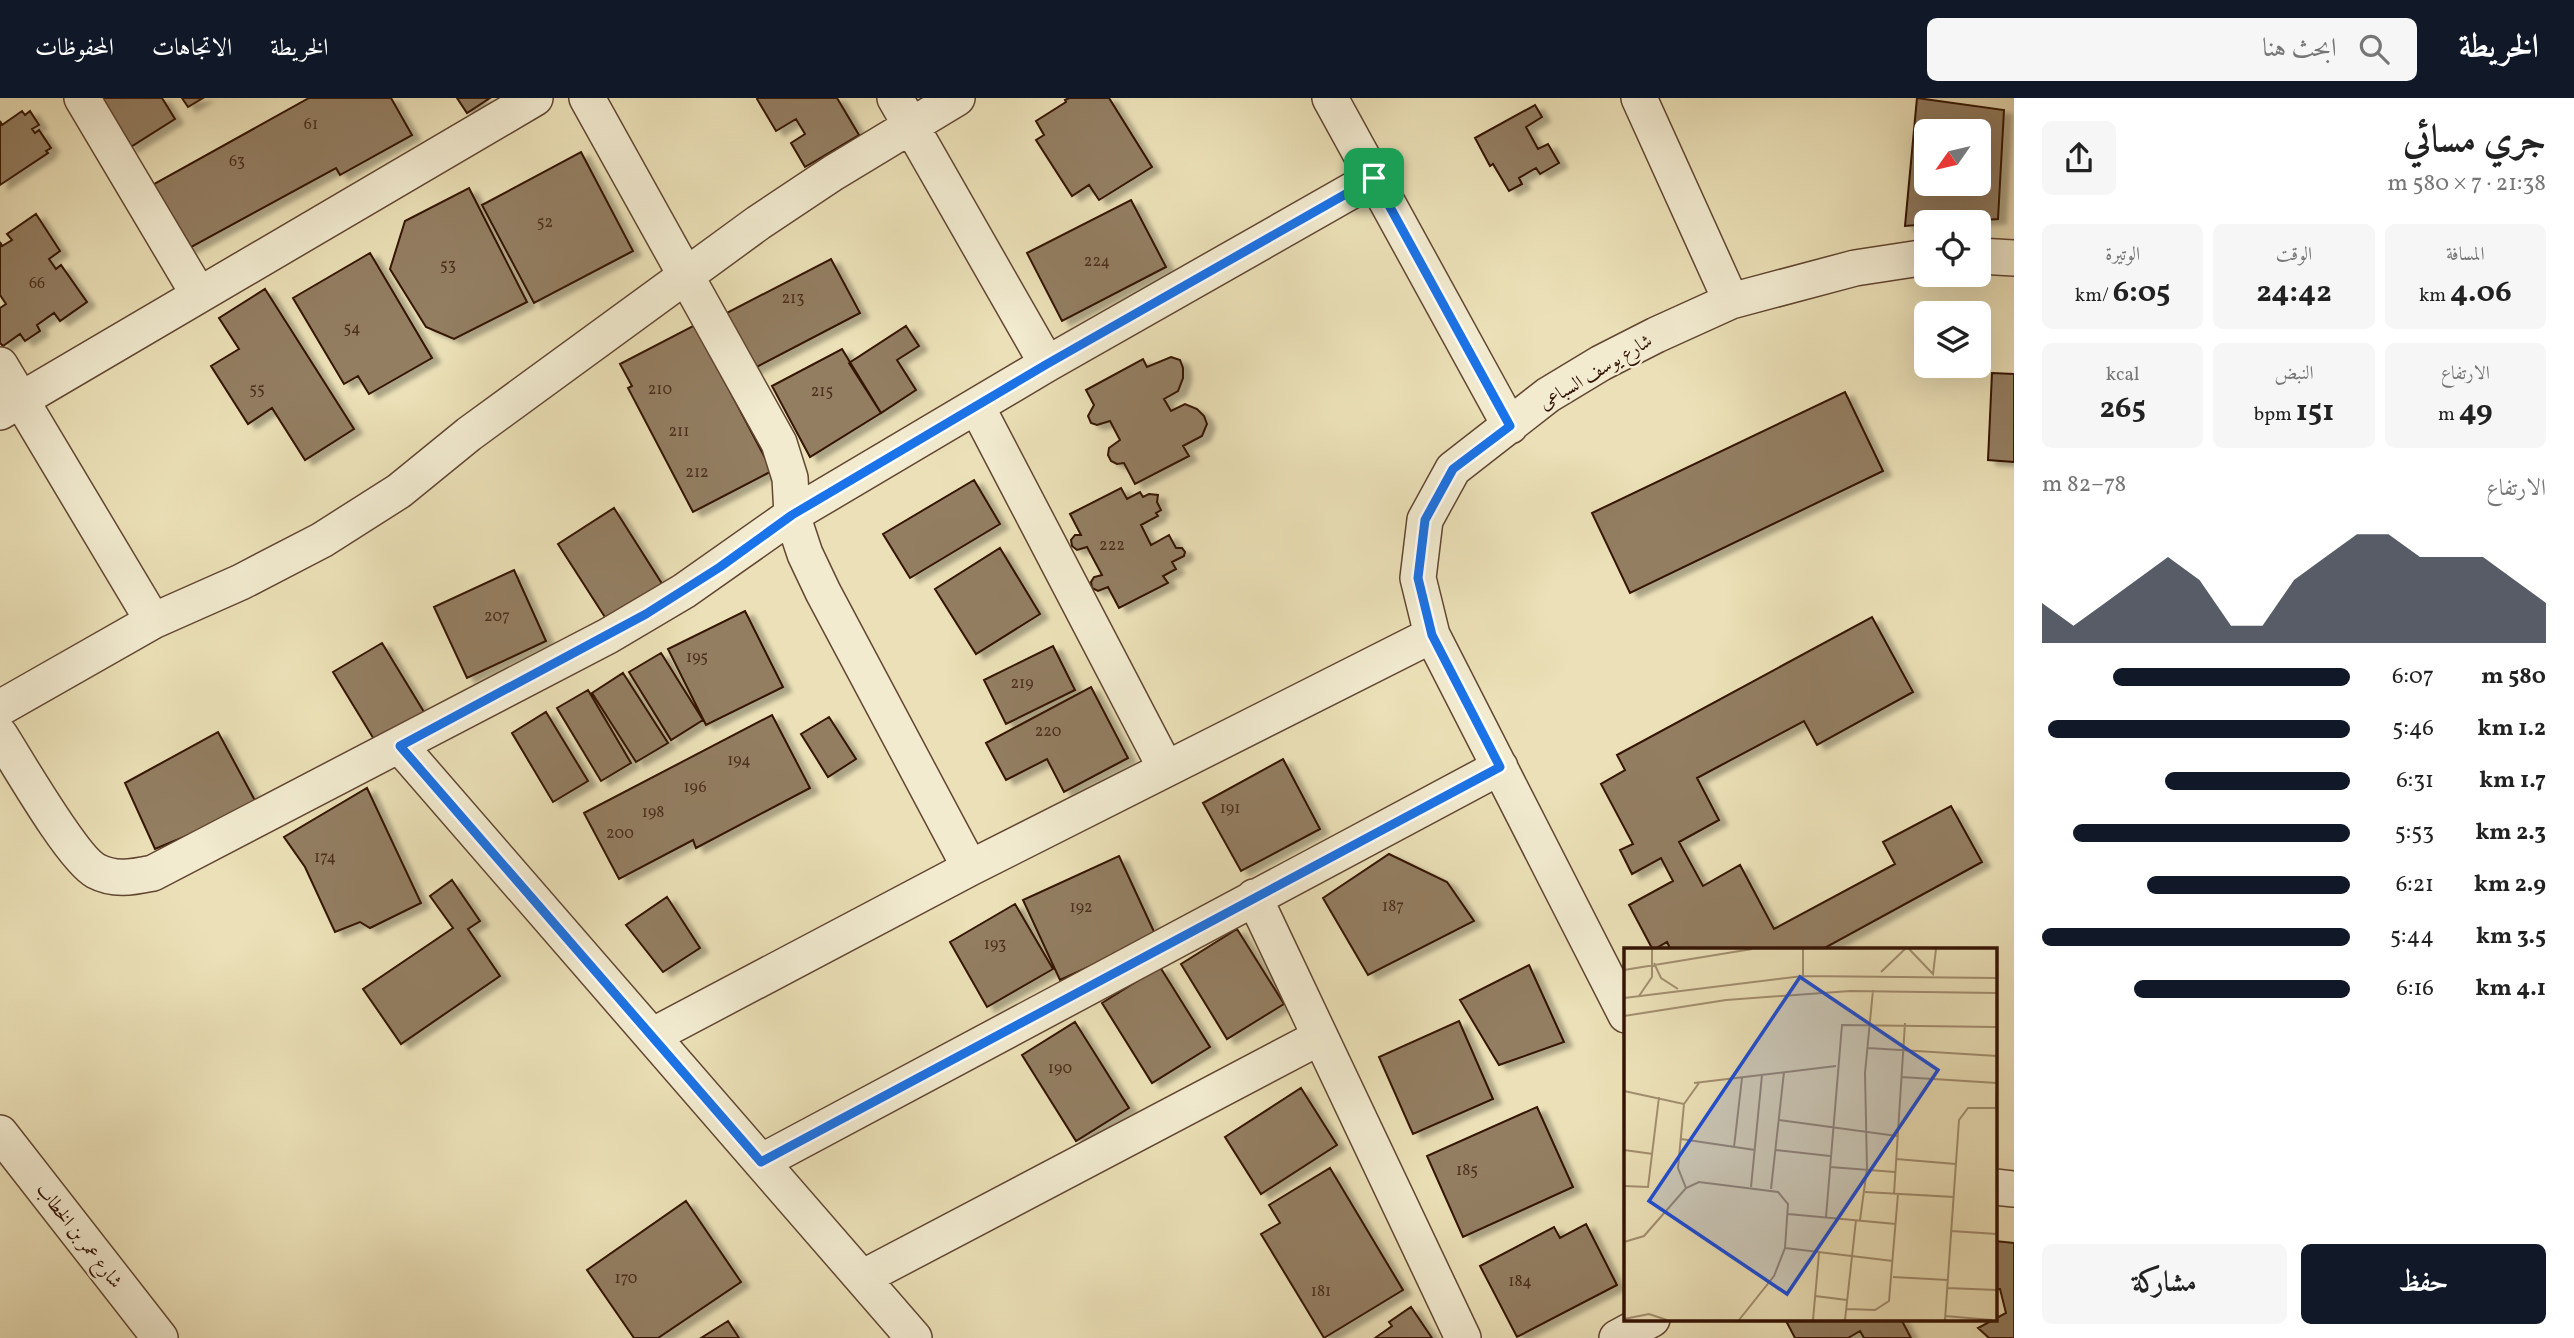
<!DOCTYPE html>
<html lang="ar">
<meta charset="utf-8">
<style>
:root{--surface:#fff;--page:#f6f6f6;--text:#222;--muted:#767676;--accent:#111827}
body{margin:0;font-family:Vollkorn,Amiri,serif;background:var(--page);color:var(--text);direction:rtl;height:100vh;display:flex;flex-direction:column;font-size:26px;white-space:nowrap}
*{box-sizing:border-box;margin:0}
p{font-size:23px;color:var(--muted)}
.icon{flex:none;width:38px;height:38px;fill:none;stroke:currentColor;stroke-width:2;stroke-linecap:round;stroke-linejoin:round}
.map{position:relative;flex:1;overflow:hidden;direction:ltr}
.drawer{display:flex;flex-direction:column;background:var(--surface);width:560px}
.drawer>*{flex:none}
.needle{width:46px;rotate:236deg}
.buttons{position:absolute;left:1914px;top:21px;display:grid;gap:14px}
.buttons a{display:grid;place-items:center;width:77px;height:77px;border-radius:10px;background:var(--surface);box-shadow:0 7px 28px #0002;font-size:35px}
.pin{position:absolute;display:grid;place-items:center;width:60px;height:60px;color:#fff;margin:-30px;border-radius:14px;box-shadow:0 4px 10px #0006}
.round{display:grid;place-items:center;flex:none;width:74px;height:74px;border-radius:10px;background:var(--page)}
.headline{display:flex;align-items:center;justify-content:space-between;height:119px;padding:0 28px}
h1{font-size:38px;font-weight:700;line-height:52px}
.figures{display:grid;grid-template-columns:repeat(3,1fr);gap:10px;height:119px;padding:7px 28px}
.figures div{display:grid;align-content:center;border-radius:10px;background:var(--page);text-align:center}
.figures b{font-size:30px;font-weight:700}
.figures small{font-size:19px;font-weight:400}
.figures p{font-size:19px}
.chart{height:196px;padding:14px 28px}
.chart p{display:flex;justify-content:space-between}
.chart svg{width:100%;height:126px;margin-top:7px;fill:var(--accent);opacity:.7}
.primary-button{display:flex;gap:14px;margin-top:auto;padding:14px 28px}
.primary-button a{flex:1;height:80px;border-radius:10px;background:var(--accent);color:#fff;font-size:28px;font-weight:700;line-height:80px;text-align:center}
.primary-button a+a{background:var(--page);color:var(--text)}
ul{padding:0 28px;list-style:none;font-size:23px}
li{display:grid;grid-template-columns:112px 84px 1fr;align-items:center;height:52px}
li i{height:18px;border-radius:9px;background:var(--accent)}
header{display:flex;align-items:center;gap:42px;box-sizing:border-box;height:98px;padding:0 35px;background:var(--accent);color:#fff}
header strong{font-size:33px}
nav{display:flex;gap:38px;margin-inline-start:auto;font-size:24px}
.search{width:490px;height:63px;background:var(--page);display:flex;align-items:center;gap:18px;box-sizing:border-box;padding:0 24px;border-radius:10px;color:var(--muted);font-size:26px}
main{display:flex;flex:1;min-height:0}
.map>svg:first-child{display:block}
.building{fill:#937e62;stroke:#341305;stroke-width:2;fill-rule:evenodd;filter:url(#shadow)}
.lines{fill:none;stroke-linecap:round;stroke-linejoin:round}
.minor-casing{stroke:#624632;stroke-width:38}
.minor{stroke:#f2ebd0;stroke-width:35}
.route-casing{stroke:#fff;stroke-width:14}
.route{stroke:#1a73e8;stroke-width:9}
.labels{text-anchor:middle;stroke-width:5;stroke-linejoin:round;paint-order:stroke}
.number-label{font-size:16px;fill:#4c2e1c}
.street-label{font-size:19px;fill:#341305;stroke:#f2ebd0}
.inset-road{fill:none;stroke:#a28e70;stroke-width:2}
.view{fill:#1d4ed8;fill-opacity:0.15;stroke:#1d4ed8;stroke-width:3.5}
.inset-edge{fill:none;stroke:#341305;stroke-width:3.5}
</style>
<header>
<strong>الخريطة</strong>
<div class="search"><svg class="icon" aria-label="search" viewBox="0 0 24 24"><circle cx="10" cy="10" r="6"/><path d="M15 15l6 6"/></svg>ابحث هنا</div>
<nav><a>الخريطة</a><a>الاتجاهات</a><a>المحفوظات</a></nav>
</header>
<main>
<section class="drawer">
<div class="headline"><div><h1>جري مسائي</h1><p>21:38 · 7 × 580 m</p></div><a class="round"><svg class="icon" aria-label="share" viewBox="0 0 24 24"><path d="M12 15V3M7 8l5-5 5 5M5 13v7h14v-7"/></svg></a></div>
<div class="figures">
<div><p>المسافة</p><b>4.06<small> km</small></b></div>
<div><p>الوقت</p><b>24:42</b></div>
<div><p>الوتيرة</p><b>6:05<small> /km</small></b></div>
</div>
<div class="figures">
<div><p>الارتفاع</p><b>49<small> m</small></b></div>
<div><p>النبض</p><b>151<small> bpm</small></b></div>
<div><p>kcal</p><b>265</b></div>
</div>
<div class="chart"><p><span>الارتفاع</span>78–82 m</p>
<svg viewBox="0 0 160 44" preserveAspectRatio="none"><path d="M0 44V30L10 38L20 30L30 22L40 14L50 22L60 38L70 38L80 22L90 14L100 6L110 6L120 14L130 14L140 14L150 22L160 30V44z"/></svg>
</div>
<ul>
<li><b>580 m</b>6:07<i style="width:77%"></i></li>
<li><b>1.2 km</b>5:46<i style="width:98%"></i></li>
<li><b>1.7 km</b>6:31<i style="width:60%"></i></li>
<li><b>2.3 km</b>5:53<i style="width:90%"></i></li>
<li><b>2.9 km</b>6:21<i style="width:66%"></i></li>
<li><b>3.5 km</b>5:44<i style="width:100%"></i></li>
<li><b>4.1 km</b>6:16<i style="width:70%"></i></li>
</ul>
<div class="primary-button"><a>حفظ</a><a>مشاركة</a></div>
</section>
<div class="map">
<svg width="2014" height="1240" viewBox="0 0 2014 1240">
<defs>
<filter id="shadow"><feDropShadow dx="8" dy="4.5" stdDeviation="2" flood-color="#0004"/></filter>
</defs>
<rect width="100%" height="100%" fill="#ebe0b7"/>
<filter id="stains"><feTurbulence type="fractalNoise" baseFrequency=".00286" numOctaves="4"/><feColorMatrix values="0 0 0 0 .2 0 0 0 0 .09 0 0 0 0 .02 0 0 0 .5 -.17"/></filter>
<radialGradient id="worn" r=".72"><stop offset=".6" stop-color="#630" stop-opacity="0"/><stop offset="1" stop-color="#630" stop-opacity=".3"/></radialGradient>
<path class="building" d="M98,0h64l13,21 -46,29z
M182,0h21l-15,9z
M309,0h82l21,37 -72,40 -4,-7 -152,83 -35,-64z
M457,0h33l-23,15z
M758,0h79l22,37 -54,32 -14,-24 14,-9 -9,-15 -20,12 -19,-32z
M1069,0h40l43,69 -53,33 -10,-15 -17,11 -36,-56 8,-5 -8,-14 30,-19 -1,-2z
M1917,0l87,12 -6,109 -93,7zM1927,33h52v53h-52z
M1535,7l7,12 -16,10 12,22 10,-5 11,19 -19,11 -4,-6 -17,10 3,6 -13,7 -16,-27 -3,2 -15,-28z
M22,13l3,4 5,-4 9,14 -7,4 3,4 4,-3 12,18 -5,3 2,2 -48,32v-64l2,4z
M581,54l52,99 -99,52 -52,-98z
M469,90l58,114 -73,37 -28,-12 -36,-58 15,-48z
M1131,102l35,67 -104,54 -35,-68z
M36,116l24,37 -11,8 7,10 5,-4 26,37 -27,19 -6,-8 -17,12 3,6 -15,10 -5,-7 -17,12 -3,-3v-35l6,-4 -6,-9v-53l2,4 10,-6 -5,-6z
M370,155l62,105 -63,36 -11,-18 -14,8 -51,-86z
M831,161l29,54 -111,58 -28,-55z
M265,191l89,140 -49,31 -33,-52 -24,16 -37,-58 28,-17 -20,-31z
M695,227l77,146 -79,41 -65,-124 4,-2 -12,-22z
M906,228l13,20 -22,14 19,30 -35,23 -32,-50z
M842,251l39,64 -71,44 -38,-71z
M1171,259l9,3 3,8v10l-5,13 -14,8 7,12 14,-7 12,5 7,7 3,8 -5,12 -19,10 6,10 -54,28 -11,-21 -7,1 -6,-3 -3,-6 1,-7 11,-8 -10,-19 -13,4 -6,-2 -3,-7 6,-11 -8,-15 57,-31 4,8z
M1992,275l22,1v88l-26,-2z
M1845,294l38,79 -253,122 -38,-80z
M974,382l26,44 -90,54 -27,-44z
M1121,390l6,11 13,-7 3,5 6,-3 9,1 -1,7 4,8 -5,3 2,3 -17,9 10,20 18,-10 7,13h6l3,4 -1,4 -12,6 4,7 -13,7 5,7 -49,25 -11,-21 -10,4 -6,-3 -1,-6 3,-5 8,-2 -15,-28 -10,3 -5,-4 -1,-6 4,-5h6l-11,-21z
M614,410l52,82 -56,35 -52,-81z
M1000,450l40,66 -64,40 -41,-65z
M514,472l32,71 -79,37 -33,-71z
M745,513l38,76 -77,38 -38,-76z
M1872,519l41,75 -96,53 -13,-24 -107,57 22,42 -40,22 24,44 37,-21 34,64 121,-65 -12,-22 68,-36 31,56 -161,88h-150l-4,-8 -14,8 -24,-45 44,-24 -12,-23 -29,16 -12,-24 13,-6 -32,-60 24,-14 -8,-15z
M382,545l42,69 -49,29 -42,-69z
M1053,548l22,44 -69,34 -22,-44z
M661,555l42,67 -32,20 -42,-68z
M623,575l45,70 -32,19 -44,-69z
M1091,589l37,71 -64,34 -17,-33 -41,21 -20,-37z
M588,592l43,73 -30,18 -44,-73z
M546,614l42,69 -35,21 -41,-69z
M772,617l38,73 -114,60 -3,-8 -74,39 -35,-66z
M829,619l27,42 -28,18 -27,-43z
M218,634l40,74 -103,43 -30,-66z
M1283,661l37,70 -79,42 -38,-68z
M367,690l54,115 -51,25 -10,-6 -25,10 -30,-65 -21,-30z
M1389,756l58,28 27,39 -106,54 -45,-77z
M1119,758l37,80 -96,44 -37,-80z
M452,782l28,41 -12,8 32,47 -99,68 -38,-55 90,-61 -23,-32z
M667,799l33,51 -37,24 -37,-47z
M1015,806l38,65 -66,38 -37,-65z
M1237,831l47,75 -57,35 -46,-75z
M1529,867l35,77 -65,23 -39,-65z
M1160,869l50,80 -58,36 -50,-80z
M1459,923l34,78 -80,35 -34,-77z
M1075,924l54,86 -53,33 -54,-86z
M1301,990l36,57 -76,49 -36,-57z
M1537,1009l36,80 -110,50 -36,-81z
M1330,1070l73,122 -79,48 -63,-104 19,-11 -11,-18z
M686,1103l55,81 -83,56h-24l-47,-68z
M1586,1126l31,61 -100,52 -37,-71 74,-39 6,11z
M1995,1143l19,2v95h-25l-11,-10 28,-15 -6,-24h-5z
M1411,1209l21,31h-57l17,-12 -3,-4z
M1785,1221h116l10,19h-47l-4,-7 -12,7h-53z
M728,1223l11,17h-38z"/>
<g class="lines">
<defs>
<path id="minor" d="M82,0l117,197
M587,0l192,345 11,35 2,37 13,39 18,38 147,276
M895,0l152,266
M1330,0l180,328
M1639,0l92,203
M1979,158l35,2
M0,267l153,256
M977,309l189,362
M0,314l535,-314
M0,610l153,-87 88,-39 81,-42 77,-49 70,-57 289,-211 75,-50 124,-75
M0,637c18,28 72,123 96,136 19,10 37,6 57,2l455,-237 76,-45 108,-76 255,-151 327,-186
M400,648l514,592
M1254,799l209,441
M1626,917l-194,-380 -14,-57 7,-58 28,-51 95,-74 53,-32 55,-28 75,-34 124,-33 72,-11
M652,938l318,-168 462,-233
M0,1035l160,205
M761,1064l739,-395
M1995,1089l19,2
M862,1180l458,-241
M1617,1240l35,-19"/>
</defs>
<use href="#minor" class="minor-casing"/>
<use href="#minor" class="minor"/>
</g>
<g class="lines">
<defs>
<path id="route" d="M1374,80l136,248 -57,43 -28,51 -7,58 14,57 68,132 -739,395 -361,-416 246,-132 74,-47 72,-52 255,-151z"/>
</defs>
<use href="#route" class="route-casing"/>
<use href="#route" class="route"/>
</g>
<g class="labels">
<g class="number-label">
<text x="311" y="31">61</text>
<text x="237" y="68">63</text>
<text x="545" y="129">52</text>
<text x="1097" y="168">224</text>
<text x="448" y="172">53</text>
<text x="37" y="190">66</text>
<text x="793" y="205">213</text>
<text x="352" y="235">54</text>
<text x="257" y="296">55</text>
<text x="660" y="296">210</text>
<text x="822" y="298">215</text>
<text x="679" y="338">211</text>
<text x="697" y="379">212</text>
<text x="1112" y="452">222</text>
<text x="497" y="523">207</text>
<text x="697" y="564">195</text>
<text x="1022" y="590">219</text>
<text x="1048" y="638">220</text>
<text x="739" y="667">194</text>
<text x="695" y="694">196</text>
<text x="1230" y="715">191</text>
<text x="653" y="719">198</text>
<text x="620" y="740">200</text>
<text x="325" y="764">174</text>
<text x="1393" y="813">187</text>
<text x="1081" y="814">192</text>
<text x="995" y="851">193</text>
<text x="1060" y="975">190</text>
<text x="1467" y="1077">185</text>
<text x="626" y="1185">170</text>
<text x="1520" y="1188">184</text>
<text x="1321" y="1198">181</text>
</g>
<g class="street-label">
<text transform="translate(1595 273) rotate(-31)" y="7">شارع يوسف السباعى</text>
<text transform="translate(80 1137) rotate(52)" y="7">شارع عمر بن الخطاب</text>
</g>
</g>
<g transform="translate(1624 850)">
<rect width="373" height="373" fill="#ebe0b7"/>
<path class="inset-road" d="M285,1l24,25 3,-25M30,15l7,15 17,11M0,22l128,-21M257,24l24,-23M179,28v-27M15,48l13,-19v-28M0,50l179,-22 194,2M0,68l102,-16 124,-9 147,2M244,100l129,8M277,129l96,6M70,135l142,-17M0,143l60,13 -6,64 8,20M60,156l15,-21M372,160l1,-24M155,172l118,16M57,191l74,11M110,199l8,-69M0,202l29,4M152,202l54,6M272,211l60,5M206,219l65,5M0,238l24,1 11,-90M127,239l11,-112M147,241l13,-117M241,244l89,5M270,246l11,-171M164,266l108,10M202,269l16,-192 155,2M236,272l7,-51 -2,-96 8,-83M327,283l46,3M0,294l20,-6 42,-48 13,-6 79,10 10,12 -3,44 -11,28 -35,44M161,300l108,13M269,329l55,3M323,340l50,2M191,348l32,4M223,361l28,1 14,-9 9,-107M321,368l47,4M0,371l25,-5 18,6M189,372l6,-67M221,372l11,-100M321,372l14,-200 9,-12h29"/>
<path class="view" d="M176,29l138,93 -151,224 -138,-93z"/>
<rect width="373" height="373" class="inset-edge"/>
</g>
<rect width="100%" height="100%" filter="url(#stains)"/>
<rect width="100%" height="100%" fill="url(#worn)"/>
</svg>
<div class="buttons">
<a><svg class="needle" viewBox="-14 -14 28 28"><path d="M0-13l5 13h-10z" fill="#e53935"/><path d="M0 13l5-13h-10z" fill="#767676"/></svg></a>
<a><svg class="icon" aria-label="locate" viewBox="0 0 24 24"><circle cx="12" cy="12" r="6"/><path d="M12 2v4M12 18v4M2 12h4M18 12h4"/></svg></a>
<a><svg class="icon" aria-label="layers" viewBox="0 0 24 24"><path d="M12 4l9 5-9 5-9-5zM3 14l9 5 9-5"/></svg></a>
</div>
<div class="pin" style="left:1374px;top:80px;background:#1e9e55"><svg class="icon" aria-label="arrive" viewBox="0 0 24 24"><path d="M6 21V4h12l-3 4 3 4H6"/></svg></div>
</div>
</main>
